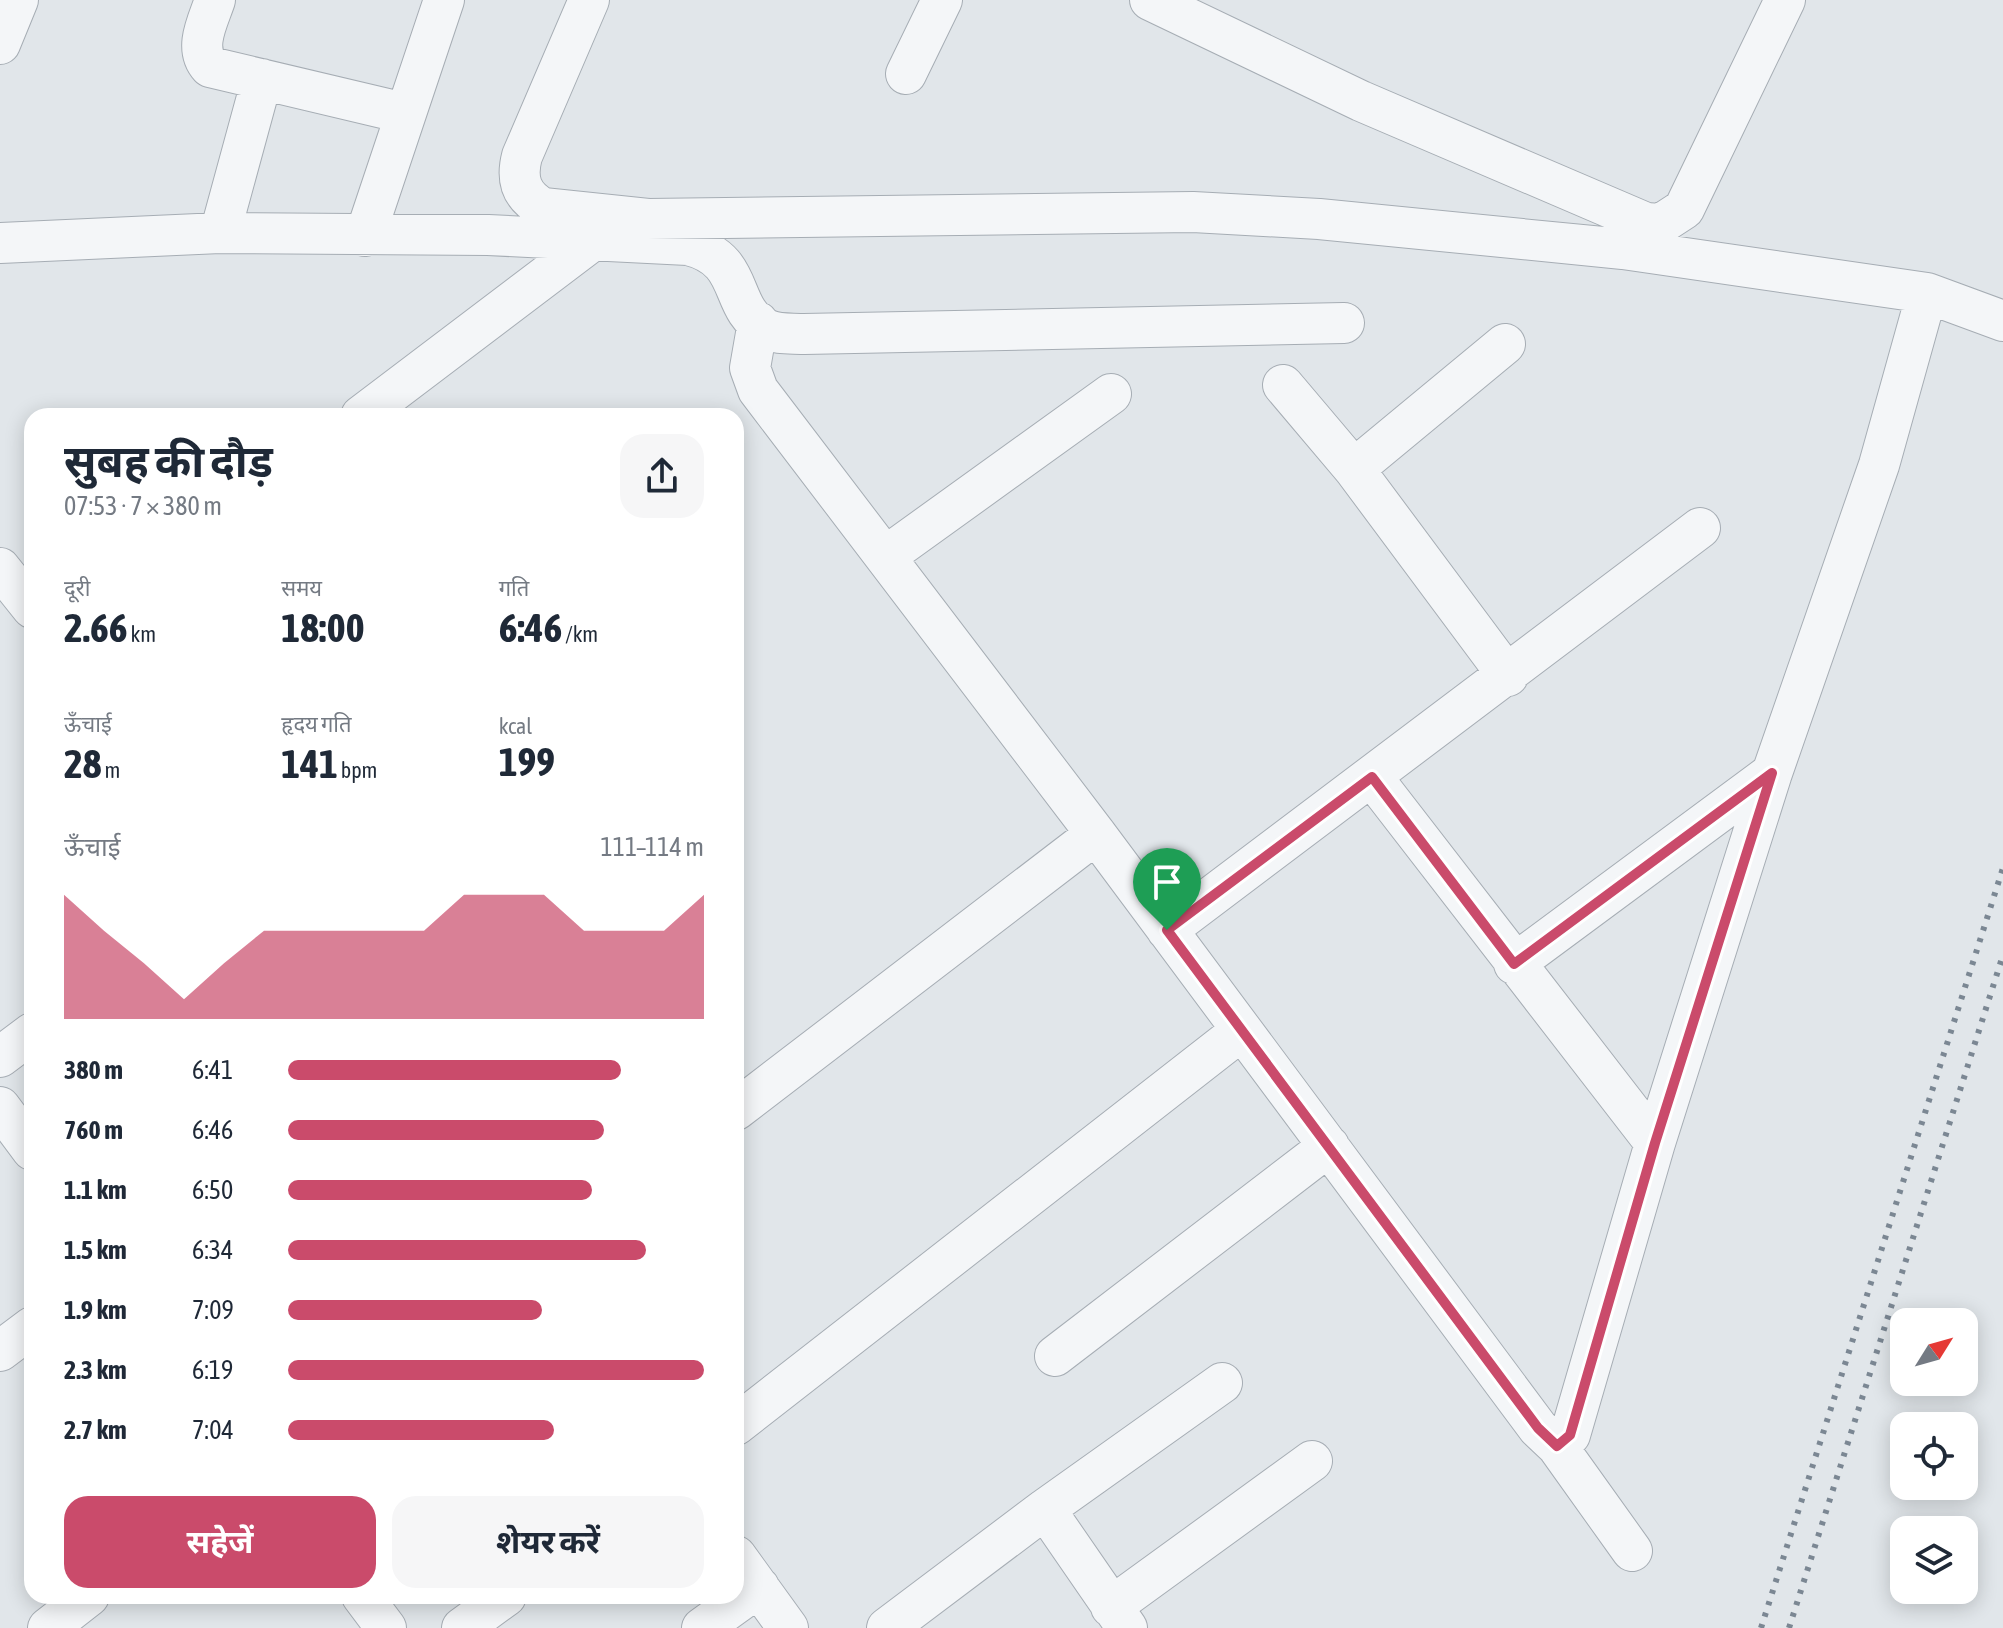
<!DOCTYPE html>
<html lang="hi">
<meta charset="utf-8">
<style>
:root{--surface:#fff;--page:#f6f6f7;--text:#1f2937;--muted:#747a83;--accent:#ca4b6b}
body{margin:0;font-family:"Asap Condensed","Noto Sans Devanagari",sans-serif;background:var(--page);color:var(--text);height:100vh;display:flex;flex-direction:column;font-size:30px;white-space:nowrap}
*{box-sizing:border-box;margin:0}
p{font-size:26px;color:var(--muted)}
.icon{flex:none;width:44px;height:44px;fill:none;stroke:currentColor;stroke-width:2;stroke-linecap:round;stroke-linejoin:round}
.map{position:relative;flex:1;overflow:hidden}
.details{position:absolute;left:24px;top:408px;width:720px;height:1196px;display:flex;flex-direction:column;background:var(--surface);border-radius:24px;box-shadow:0 4px 20px #0003}
.details>*{flex:none}
.needle{width:52px;rotate:53deg}
.fabs{position:absolute;left:1890px;top:1308px;display:grid;gap:16px}
.fabs a{display:grid;place-items:center;width:88px;height:88px;border-radius:16px;background:var(--surface);box-shadow:0 4px 20px #0003;font-size:40px}
.pin{position:absolute;display:grid;place-items:center;width:68px;height:68px;color:#fff;margin:-82px -34px;border-radius:50% 50% 50% 0;rotate:-45deg;box-shadow:0 0 8px #0007}
.pin .icon{rotate:45deg}
.round{display:grid;place-items:center;flex:none;width:84px;height:84px;border-radius:24px;background:var(--page)}
.overview{display:flex;align-items:center;justify-content:space-between;height:136px;padding:0 40px}
h1{font-size:44px;font-weight:700;line-height:60px}
.stats{display:grid;grid-template-columns:repeat(3,1fr);gap:12px;height:136px;padding:8px 40px}
.stats div{display:grid;align-content:center}
.stats b{font-size:40px;font-weight:700}
.stats small{font-size:22px;font-weight:400}
.stats p{font-size:22px}
.chart{height:224px;padding:16px 40px}
.chart p{display:flex;justify-content:space-between}
.chart svg{width:100%;height:144px;margin-top:8px;fill:var(--accent);opacity:.7}
.primary-button{display:flex;gap:16px;margin-top:auto;padding:16px 40px}
.primary-button a{flex:1;height:92px;border-radius:24px;background:var(--accent);color:#fff;font-size:32px;font-weight:700;line-height:92px;text-align:center}
.primary-button a+a{background:var(--page);color:var(--text)}
ul{padding:0 40px;list-style:none;font-size:26px}
li{display:grid;grid-template-columns:128px 96px 1fr;align-items:center;height:60px}
li i{height:20px;border-radius:10px;background:var(--accent)}
.map>svg:first-child{display:block}
.lines{fill:none;stroke-linecap:round;stroke-linejoin:round}
.minor-casing{stroke:#a6adb4;stroke-width:42}
.minor{stroke:#f4f6f8;stroke-width:40}
.rail{stroke:#7b8793;stroke-width:6;stroke-dasharray:4 8;stroke-linecap:butt}
.route-casing{stroke:#fff;stroke-width:16}
.route{stroke:#ca4b6b;stroke-width:10}
</style>
<div class="map">
<svg width="2003" height="1628" viewBox="0 0 2003 1628">
<rect width="100%" height="100%" fill="#e1e6ea"/>
<g class="lines">
<defs>
<path id="minor" d="M215,0c-7,21 -22,48 -5,67l194,46
M589,0l-67,156c-6,23 -1,40 21,52l105,11 545,-7 126,7 304,30 304,44 76,28
M1150,0l211,101 285,122 15,1 23,-15 101,-209
M0,44l18,-44
M906,74l36,-74
M220,233l42,-154
M365,236l79,-236
M0,243l220,-10 268,2 200,10c60,15 38,62 78,84 11,6 26,4 38,5l540,-11
M758,322l-8,46 8,22 338,444 442,594 19,18 13,-11 85,-292 117,-370 107,-308 48,-172
M1283,385l71,84 154,207
M361,416l231,-175
M1354,469l151,-125
M886,556l225,-162
M0,568l32,40
M1372,777l283,366
M1167,930l533,-402
M1514,964l258,-191
M0,1057l32,-24
M0,1107l32,43
M736,1110l360,-276
M0,1351l32,-24
M1055,1356l274,-210
M736,1425l505,-394
M1557,1446l75,105
M1045,1509l177,-126
M736,1556l52,72
M362,1596l24,32
M1111,1607l201,-146
M48,1628l41,-32
M462,1628l44,-32
M702,1628l57,-41
M887,1628l158,-119 82,119"/>
</defs>
<use href="#minor" class="minor-casing"/>
<use href="#minor" class="minor"/>
<path class="rail" d="M1761,1628l242,-760
M1789,1628l214,-673"/>
</g>
<g class="lines">
<defs>
<path id="route" d="M1772,773l-117,370 -85,292 -13,11 -19,-18 -371,-498 205,-153 142,187z"/>
</defs>
<use href="#route" class="route-casing"/>
<use href="#route" class="route"/>
</g>
</svg>
<div class="fabs">
<a><svg class="needle" viewBox="-14 -14 28 28"><path d="M0-13l5 13h-10z" fill="#e53935"/><path d="M0 13l5-13h-10z" fill="#747a83"/></svg></a>
<a><svg class="icon" aria-label="locate" viewBox="0 0 24 24"><circle cx="12" cy="12" r="6"/><path d="M12 2v4M12 18v4M2 12h4M18 12h4"/></svg></a>
<a><svg class="icon" aria-label="layers" viewBox="0 0 24 24"><path d="M12 4l9 5-9 5-9-5zM3 14l9 5 9-5"/></svg></a>
</div>
<div class="pin" style="left:1167px;top:930px;background:#1e9e55"><svg class="icon" aria-label="arrive" viewBox="0 0 24 24"><path d="M6 21V4h12l-3 4 3 4H6"/></svg></div>
<section class="details">
<div class="overview"><div><h1>सुबह की दौड़</h1><p>07:53 · 7 × 380 m</p></div><a class="round"><svg class="icon" aria-label="share" viewBox="0 0 24 24"><path d="M12 15V3M7 8l5-5 5 5M5 13v7h14v-7"/></svg></a></div>
<div class="stats">
<div><p>दूरी</p><b>2.66<small> km</small></b></div>
<div><p>समय</p><b>18:00</b></div>
<div><p>गति</p><b>6:46<small> /km</small></b></div>
</div>
<div class="stats">
<div><p>ऊँचाई</p><b>28<small> m</small></b></div>
<div><p>हृदय गति</p><b>141<small> bpm</small></b></div>
<div><p>kcal</p><b>199</b></div>
</div>
<div class="chart"><p><span>ऊँचाई</span>111–114 m</p>
<svg viewBox="0 0 160 44" preserveAspectRatio="none"><path d="M0 44V6L10 17L20 27L30 38L40 27L50 17L60 17L70 17L80 17L90 17L100 6L110 6L120 6L130 17L140 17L150 17L160 6V44z"/></svg>
</div>
<ul>
<li><b>380 m</b>6:41<i style="width:80%"></i></li>
<li><b>760 m</b>6:46<i style="width:76%"></i></li>
<li><b>1.1 km</b>6:50<i style="width:73%"></i></li>
<li><b>1.5 km</b>6:34<i style="width:86%"></i></li>
<li><b>1.9 km</b>7:09<i style="width:61%"></i></li>
<li><b>2.3 km</b>6:19<i style="width:100%"></i></li>
<li><b>2.7 km</b>7:04<i style="width:64%"></i></li>
</ul>
<div class="primary-button"><a>सहेजें</a><a>शेयर करें</a></div>
</section>
</div>
